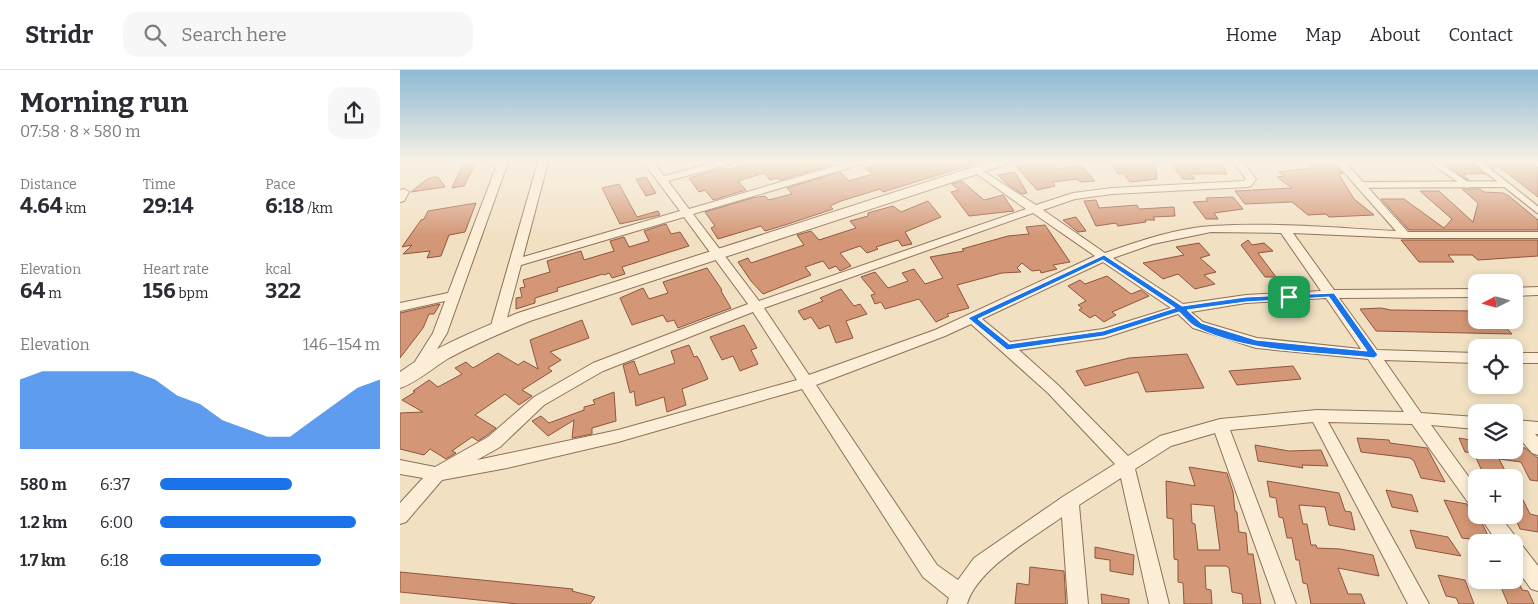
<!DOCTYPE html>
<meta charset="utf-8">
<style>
:root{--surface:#fff;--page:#f7f7f7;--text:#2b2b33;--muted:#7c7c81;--line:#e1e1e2;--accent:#1a73e8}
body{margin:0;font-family:Bitter,serif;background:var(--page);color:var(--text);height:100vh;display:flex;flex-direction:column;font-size:19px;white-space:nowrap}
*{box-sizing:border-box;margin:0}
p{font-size:16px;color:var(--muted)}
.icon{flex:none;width:28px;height:28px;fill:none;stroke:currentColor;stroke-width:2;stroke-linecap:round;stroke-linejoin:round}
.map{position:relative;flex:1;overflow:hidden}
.drawer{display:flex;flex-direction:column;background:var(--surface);width:400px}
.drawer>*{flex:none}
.needle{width:32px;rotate:264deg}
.buttons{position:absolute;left:1068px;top:204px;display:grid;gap:10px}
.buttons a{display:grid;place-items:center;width:55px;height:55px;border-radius:10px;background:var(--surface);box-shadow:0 2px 8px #0003;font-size:25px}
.pin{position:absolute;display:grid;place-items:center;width:42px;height:42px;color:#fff;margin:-21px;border-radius:10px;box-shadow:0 2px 8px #0006}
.round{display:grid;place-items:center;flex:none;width:52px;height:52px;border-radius:15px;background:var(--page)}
.headline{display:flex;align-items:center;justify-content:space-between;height:85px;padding:0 20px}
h1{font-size:28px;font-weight:700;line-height:38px}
.metrics{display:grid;grid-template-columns:repeat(3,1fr);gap:8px;height:85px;padding:5px 20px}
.metrics div{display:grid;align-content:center}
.metrics b{font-size:21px;font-weight:700}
.metrics small{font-size:14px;font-weight:400}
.metrics p{font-size:14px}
.chart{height:140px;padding:10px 20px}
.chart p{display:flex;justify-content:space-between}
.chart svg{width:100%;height:90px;margin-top:5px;fill:var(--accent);opacity:.7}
ul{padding:0 20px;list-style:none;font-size:16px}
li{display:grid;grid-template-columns:80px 60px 1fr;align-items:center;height:38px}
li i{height:12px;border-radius:6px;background:var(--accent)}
header{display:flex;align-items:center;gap:30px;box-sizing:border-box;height:70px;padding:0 25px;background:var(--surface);border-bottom:1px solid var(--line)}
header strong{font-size:24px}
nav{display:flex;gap:28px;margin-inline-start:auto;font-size:18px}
.search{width:350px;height:45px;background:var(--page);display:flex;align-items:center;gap:12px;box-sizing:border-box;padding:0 18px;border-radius:15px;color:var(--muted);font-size:19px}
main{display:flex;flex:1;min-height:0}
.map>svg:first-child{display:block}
.building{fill:#d39676;stroke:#8f563c;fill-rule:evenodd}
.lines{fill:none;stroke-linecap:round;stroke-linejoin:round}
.service-casing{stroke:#8e7158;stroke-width:8}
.minor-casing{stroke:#8e7158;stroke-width:2}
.tertiary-casing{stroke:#8e7158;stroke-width:2}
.service{stroke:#fceed7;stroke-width:5.5}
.minor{fill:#fceed7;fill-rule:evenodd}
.tertiary{fill:#fceed7;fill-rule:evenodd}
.route{fill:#1a73e8;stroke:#fff;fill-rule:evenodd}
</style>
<header>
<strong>Stridr</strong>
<div class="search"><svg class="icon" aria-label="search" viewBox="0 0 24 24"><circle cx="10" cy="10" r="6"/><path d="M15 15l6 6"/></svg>Search here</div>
<nav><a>Home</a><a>Map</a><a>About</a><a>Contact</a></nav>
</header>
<main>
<section class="drawer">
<div class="headline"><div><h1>Morning run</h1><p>07:58 · 8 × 580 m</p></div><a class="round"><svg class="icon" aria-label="share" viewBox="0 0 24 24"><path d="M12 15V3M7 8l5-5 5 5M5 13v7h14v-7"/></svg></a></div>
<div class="metrics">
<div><p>Distance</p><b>4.64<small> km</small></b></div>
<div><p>Time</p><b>29:14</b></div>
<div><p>Pace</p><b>6:18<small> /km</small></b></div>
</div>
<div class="metrics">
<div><p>Elevation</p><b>64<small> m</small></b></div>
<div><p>Heart rate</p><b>156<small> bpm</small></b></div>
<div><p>kcal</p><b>322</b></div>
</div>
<div class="chart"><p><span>Elevation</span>146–154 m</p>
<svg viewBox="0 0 160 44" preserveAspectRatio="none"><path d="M0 44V10L10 6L20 6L30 6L40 6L50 6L60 10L70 18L80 22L90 30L100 34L110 38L120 38L130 30L140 22L150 14L160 10V44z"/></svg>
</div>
<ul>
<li><b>580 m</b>6:37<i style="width:60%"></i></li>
<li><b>1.2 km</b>6:00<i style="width:89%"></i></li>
<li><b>1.7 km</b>6:18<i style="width:73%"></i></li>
</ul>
</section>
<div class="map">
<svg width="1138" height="534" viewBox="0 0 1138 534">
<rect width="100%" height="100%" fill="#f2e0c3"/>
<path class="building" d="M64,92h12l-12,24 -12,2z
M357,92h72l3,3 -52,15 -3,-2 -7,2 -6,-7 -26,8 8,9 -33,10 -8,-10 -6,2 -10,-14 20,-6 16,-4 1,2z
M486,92h12l5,3 12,-3h58v2l-90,28 -3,-3 -39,12 -11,5 3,3 -45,15 -23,7 -4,-5 -43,13 -7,-11 4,-2 -10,-14 47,-14 13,-2 4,4 23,-6 -5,-6 53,-16 9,9 24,-7 -8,-6z
M626,92h25l5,7 25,-4 14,16 -15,1 -2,-3 -26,3 3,4 -18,4 -21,-24 12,-2z
M711,92h44l2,17 -27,3 -7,-9 -5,1z
M770,92h50l7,12h-36l4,5h-12z
M905,92h28l10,12 -5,-1 16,26 20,16 -45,2 -3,-3 -18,1 -16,-13 -47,2 -10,-13 57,-3 -15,-11 7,-1 -5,-4 33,-4z
M1042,92h30l2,4 11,8h-22l6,6h-2z
M1084,92h46l8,6v29l-41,-32 -3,4z
M615,102l12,21 -5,1 -15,-10 -9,-9z
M33,107h5l7,10 -34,5 16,-13z
M246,107l10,16 -10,3 -10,-17z
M562,111l22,19 19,-5 11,16 -45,5 -18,-24 8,-2 -7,-6z
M219,114l18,33 21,-6 2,4 -40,9 -18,-36z
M1062,119h18l4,3 19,1 6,3 29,24v10h-129l-28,-31h23l40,29 8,-9 -32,-28h19l34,31 5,-19z
M833,127l10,12 -29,4 4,6h-12l-13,-17 15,-1 -2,-3z
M696,130l3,8 38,-3 2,4 35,-2 1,9 -22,1 2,3h-10l1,2 -28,4 -2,-3 -20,3 -12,-25z
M528,131l13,16 -36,15 7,12 -10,2 -4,-6 -22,7 2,2 -11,4 -7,-7 -20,7 11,13 -11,5 -4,-5 -7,3 -6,-8 -18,6 6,8 -48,19 -12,-13 -13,-19 10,-4 3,5 53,-18 -7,-10 14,-4 8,9 37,-12 -6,-7 18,-5v-3l25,-7 8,6z
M76,133l-11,29 -16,3 -8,21 -14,2 3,-7 -27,3 9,-9 -10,2 19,-27 3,-1 4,-8z
M676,147l10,14 -8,1 -15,-12z
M266,154l5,10 9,-2 9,14 -67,21 3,7 -13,4 -3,-5 -5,2 -1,-1 -46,14 1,3 -23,7v5l-19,6v-11l6,-1 -2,-9 5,-1 -2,-7 27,-8 -3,-11 34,-10 3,9 30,-9 -4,-10 14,-4 5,10 20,-6 -5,-10z
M645,155l25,37 -17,3 4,4 -16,4 -1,-3 -8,1 -10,-8 -5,5 4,4 -19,1 -45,12 12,23 -22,6 2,2 -13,6 -17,-23 -34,10 -4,-7 -6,2 -4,-9 4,-1 -14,-17 14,-5 13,16 20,-7 -6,-8 12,-4 11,15 18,-6 -13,-21 34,-6 -2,-2 46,-13 21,-2 -3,-7z
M848,170l4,5 12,-2 9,8 -15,2 18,24h-11l-24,-32z
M1001,170h137v16l-60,4 -6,-5h-24l6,7h-35z
M799,173l11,12 -10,3 16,14 -12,3 11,9 -20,5 -17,-15 -15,5 -20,-16 41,-8 -8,-8z
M307,198l15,22 -1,1 10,17 -53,20 -4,-8 -7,2 -4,-7 -31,10 -12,-27 23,-10 6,11 19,-6 -5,-11z
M707,206l24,18 10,-4 8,6 -37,16 4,3 -12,7 -9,-7 -5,3 -11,-8 3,-2 -4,-3 8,-4 -18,-15 12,-6 5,4z
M441,219l13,17 6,-2 7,10 -21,7 7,17 -17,5 -7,-18 -10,4 -8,-12 -7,3 -6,-9 25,-10 -3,-3z
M40,234l-6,10h-5l-6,14 -23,30v-45z
M981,238l10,2 85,1v9h23l13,14 -136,-3 -16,-22z
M182,250l7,18 -39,14 11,8 -13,8 4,3 -30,19 10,6 -13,9 -14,-11 -30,21 21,13 -10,8 -8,5 -6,-4 -20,14 4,2 -10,6 -16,-10 -6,6 -24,-6v-36l23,-1 -21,-12 13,-8 -2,-1 16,-11 9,7 24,-13 -7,-6 11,-6 7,6 25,-15 20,12 6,-4 14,8 -8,-29z
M344,255l13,23 -6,2 7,14 -18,7 -7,-15 -11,4 -12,-23z
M289,275l5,12 3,-1 3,5 8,18 -26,10 4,16 -19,7 -3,-15 -28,9 -2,-15 -4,2 -7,-28 11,-4 5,14 36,-12 -4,-12z
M787,284l17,34 -58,4 -8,-20 -53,14 -9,-15 53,-13z
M893,296l8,13 -64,6 -8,-14z
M214,322l2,29 -24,7v6l-20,4 2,-18 -26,16 -16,-15 9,-5 8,7 35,-13v-3l11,-3 -2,-4z
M957,368l32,2 1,3 37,5 18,34 -24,-4 -7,-17 -4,-3 -49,-6z
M1059,368l17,3v9h38v-3l11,1 13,10v23l-8,-1 -9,-18 -22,-3 10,19h-24l-11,-25 -9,-1z
M855,375l34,6 32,-1 7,16 -26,-1 1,3 -45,-7z
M789,397l38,6 6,19 2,19 2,1 2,20 7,1 2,21h5l8,50h-18l-1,-10 -10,-2 -3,-24 -3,-2h-21l1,23 5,1 1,14h-28l-1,-21 -5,-1v-22l-4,-1 -1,-40 -6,-1 -1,-37 29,5zM791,434l23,2 6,44h-22l-3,-26 -3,-1z
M867,411l72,12 6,18 6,1 4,18 -26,-5 -4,-18 -26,-2 4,19h4l4,21h5l1,3 23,1 33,6 6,21 -41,-8 10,26h13l4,10h-54l-4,-20 -4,-1 -4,-23h-3l-4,-22h-5l-4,-20 -4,-1 -3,-19 -6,-1z
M1114,412l16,32 8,2v16l-18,-3 -6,-14z
M986,420l26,5 6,17 -26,-5z
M1044,430l23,4 10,19h5l9,19 -29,-4z
M1010,460l38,7 13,19 -45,-8z
M695,477l39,8 -1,20 -23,-4v-11l-15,-2z
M630,497l34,4 2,33h-51l2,-21 12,2z
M0,502l173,17 -1,2 23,6 -5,7h-72l-118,-12z
M1038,505l27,5 9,24h-15l-3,-6 -10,-2z
M1098,510h20l4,10 6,1 6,13h-26z
M701,524l28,5v5h-27z"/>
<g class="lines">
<defs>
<path id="service" d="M1034,92l33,23
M1077,92l61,48
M959,115l145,-1"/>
<path id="minor" d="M98,92h10l-61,171 -24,39h-10l-2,-4 22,-35 12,-32 -45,10v-8l48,-10z
M138,92h10l-25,95 157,-46 -37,-49h10l11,14 53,-14h15l-2,2 -62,17 21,28 160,-47h15l-2,2 -169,50 66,87 267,-92 -52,-37 -2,-2 5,-3 59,38 37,-12 39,-5 132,-7 2,-2 -13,-17h10l13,17 -5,7 -4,1 -135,7 -37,5 -32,11 62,43c34,-12 72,-25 107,-27 61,-4 123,2 184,5l-61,-69h10l63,70h130v6h-133l-112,-5 41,57 142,-1v8l-137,1 38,52 99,3v10l-92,-3 37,53 55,4v12l-45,-4 45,62v21l-6,-3 -58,-81 -84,-2 101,182h-21l-95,-182 -83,8 66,174h-20l-61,-171 -44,13 -36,23 34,135h-20l-28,-126 -42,27 9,99h-20l-6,-87c-29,21 -85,52 -95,87h-20l2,-6 -26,-21 -121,-188 -184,53 -111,26 -65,12 -36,42 -6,2v-21l23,-25 -23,-4v-14l35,7 53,-30 46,-40 59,-34 155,-59 -64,-87 -163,48 -17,64 -2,3h-10l-2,-3zM633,143l62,43 -160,74 -126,45 -45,-67zM811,162l70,1 40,58 -75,4 -63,9 -70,-46 40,-14zM703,192l68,46 -68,21 -93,13 -28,-23zM926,228l35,51 -104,-11 -54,-16 -12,-10 55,-9zM353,242l44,68 -179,50 -141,30 23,-13 44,-42 59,-34zM778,244l15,14 63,20 112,11 36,53 -87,-2 -97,9 -60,17 -32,20 -70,-71 -39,-35 85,-12zM571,254l77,69 67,71 -51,32 -90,62 -16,22 -21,-15 -121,-180 129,-49z
M4,119l5,3 -5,9 -4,1v-12z
M1138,217v8l-24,1v-8z
M1114,283h24v10h-24z
M1114,350l24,2v12h-3l3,3v18l-6,-2 -18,-21z
M1079,445h20l16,21 2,7 4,1 17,22v25l-7,-2 -17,-24v-23h-17z"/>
<path id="tertiary" d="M589,92h18l-2,3 -475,156c-27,11 -55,23 -81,37 -15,9 -33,25 -49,30v-16c36,-26 77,-42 118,-59z"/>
</defs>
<use href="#service" class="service-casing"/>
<use href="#minor" class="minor-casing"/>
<use href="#tertiary" class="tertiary-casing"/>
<use href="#service" class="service"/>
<use href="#minor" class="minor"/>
<use href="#tertiary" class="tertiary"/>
</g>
<linearGradient id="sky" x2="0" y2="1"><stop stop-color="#8dbad5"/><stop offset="0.55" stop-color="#f9f1e4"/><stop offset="1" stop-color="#f9f1e4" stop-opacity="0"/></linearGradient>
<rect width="1138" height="167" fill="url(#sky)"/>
<path class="route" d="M704,185l78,51 64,-9 88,-4 44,62 -4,3c-54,-6 -129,-5 -178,-31 -6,-3 -11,-10 -17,-15l-75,24 -97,14 -39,-32zM703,190l72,48 -72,23 -94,13 -31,-25zM929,227l38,54 -111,-11 -55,-17 -14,-13 59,-8z"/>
</svg>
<div class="buttons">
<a><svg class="needle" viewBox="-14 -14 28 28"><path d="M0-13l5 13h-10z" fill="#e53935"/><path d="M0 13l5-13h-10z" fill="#7c7c81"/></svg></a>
<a><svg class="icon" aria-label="locate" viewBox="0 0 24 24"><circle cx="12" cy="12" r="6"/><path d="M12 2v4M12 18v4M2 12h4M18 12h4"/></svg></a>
<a><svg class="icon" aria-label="layers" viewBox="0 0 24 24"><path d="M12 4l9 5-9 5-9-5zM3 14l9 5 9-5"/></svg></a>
<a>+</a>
<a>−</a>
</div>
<div class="pin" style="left:889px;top:227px;background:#1e9e55"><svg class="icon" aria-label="arrive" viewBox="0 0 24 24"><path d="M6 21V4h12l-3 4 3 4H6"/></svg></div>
</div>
</main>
